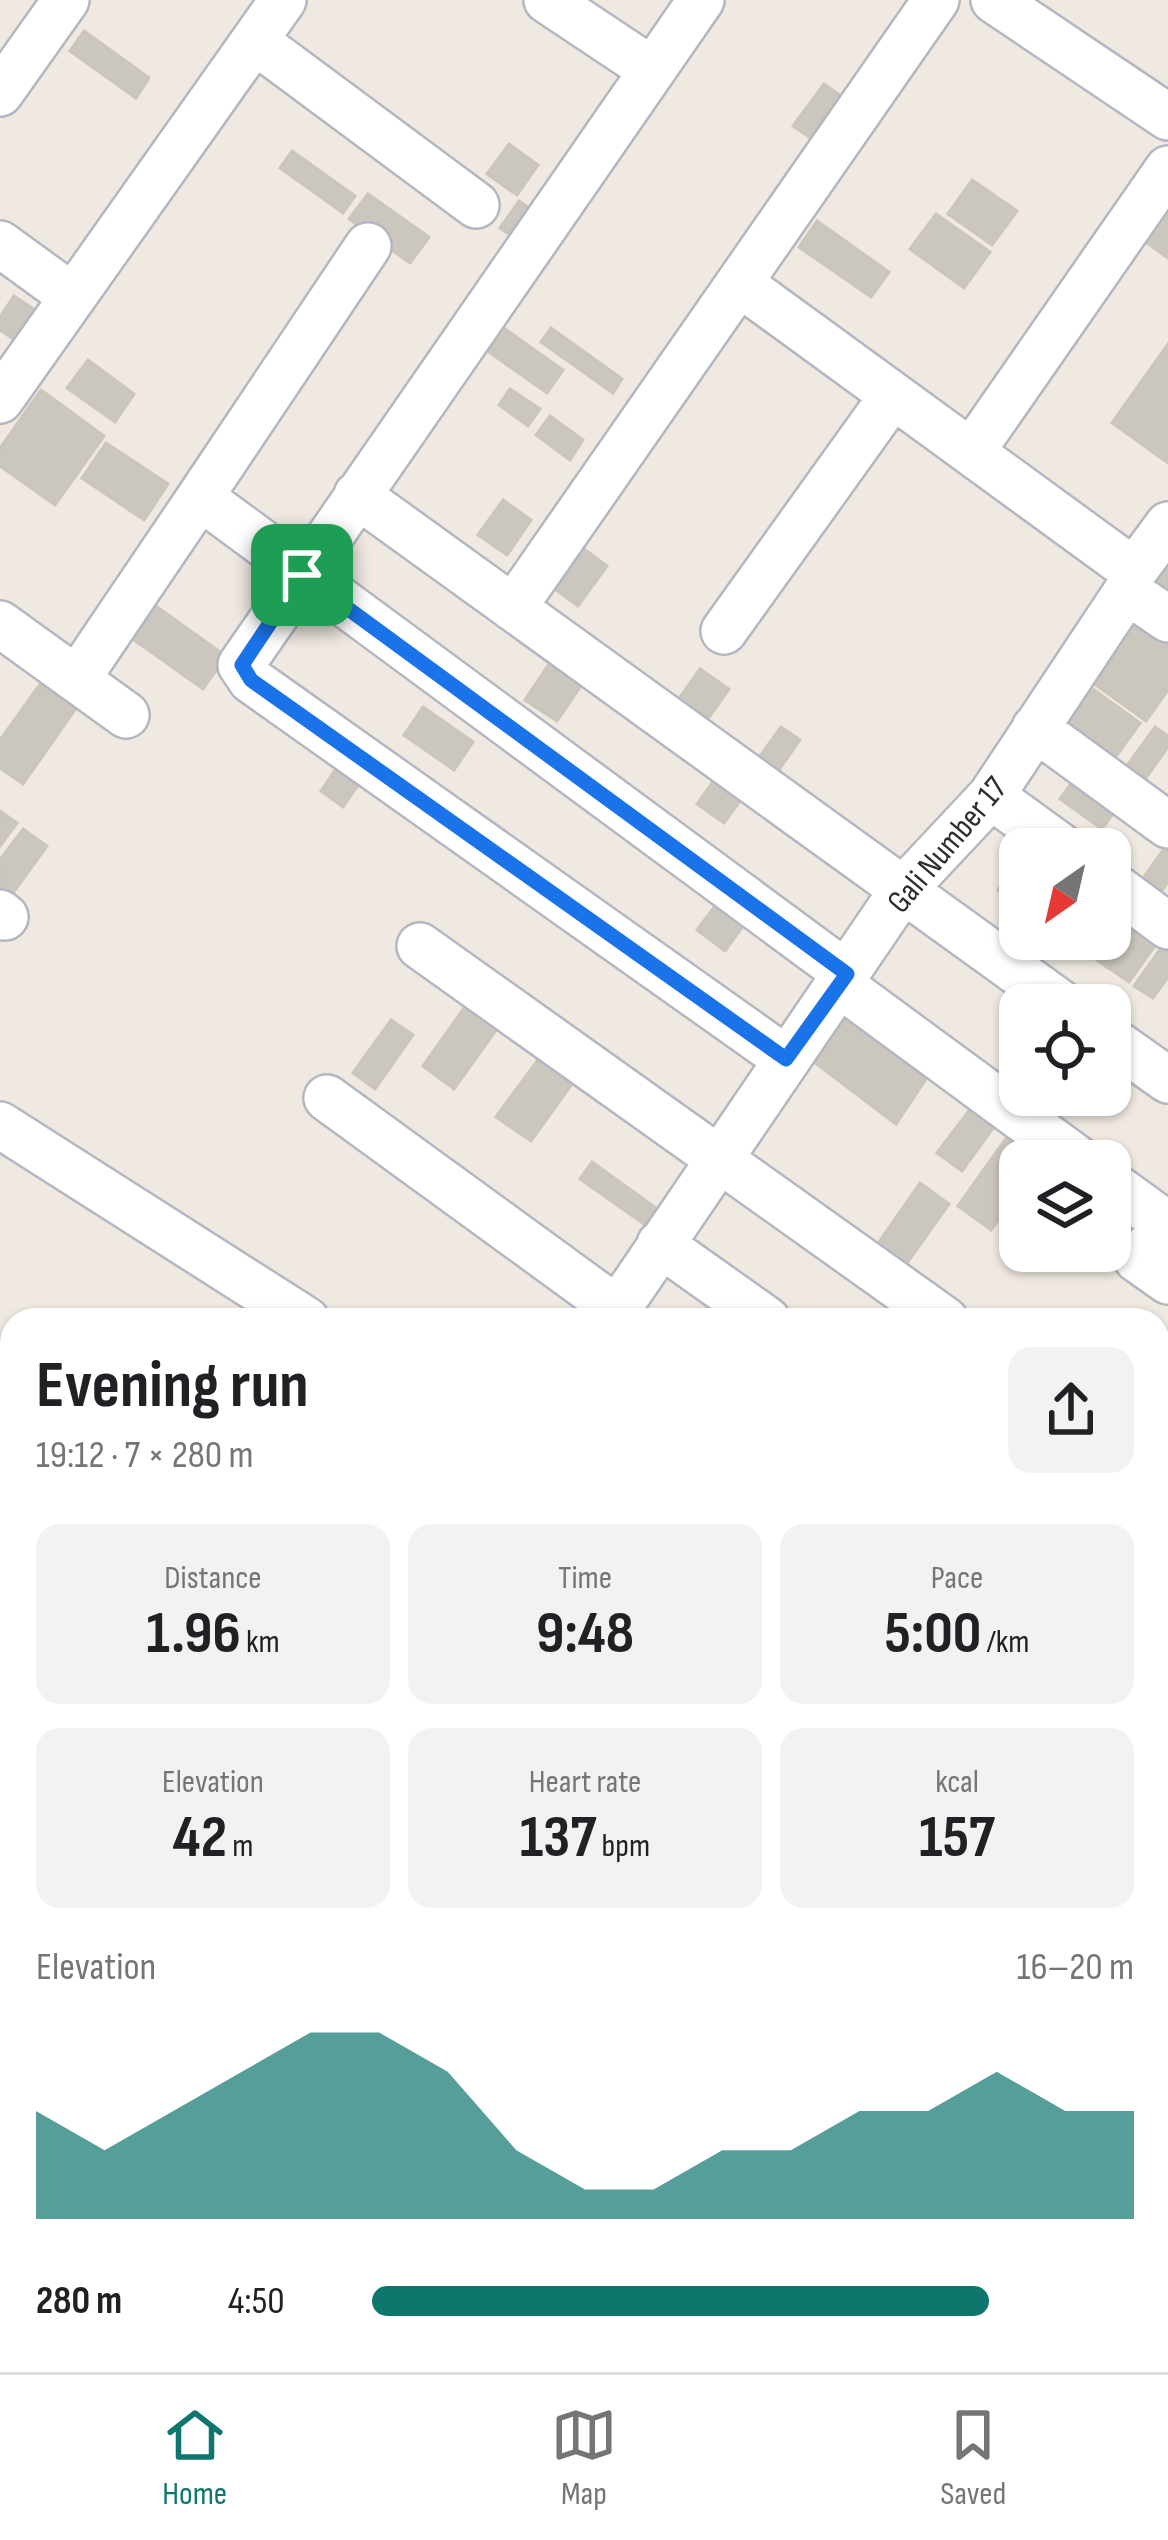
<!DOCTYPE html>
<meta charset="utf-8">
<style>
:root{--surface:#fff;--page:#f2f2f2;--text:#202124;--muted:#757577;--line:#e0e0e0;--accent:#0f766e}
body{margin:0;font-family:"Sofia Sans Condensed",sans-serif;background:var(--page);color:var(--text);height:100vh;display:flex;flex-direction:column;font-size:45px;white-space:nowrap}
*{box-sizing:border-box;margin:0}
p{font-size:39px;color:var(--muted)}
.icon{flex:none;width:66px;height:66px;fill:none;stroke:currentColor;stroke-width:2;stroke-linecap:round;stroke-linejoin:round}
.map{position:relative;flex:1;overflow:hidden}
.panel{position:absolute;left:0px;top:1308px;width:1170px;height:1065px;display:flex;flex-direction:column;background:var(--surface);border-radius:36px 36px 0 0;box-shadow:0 3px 9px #0004}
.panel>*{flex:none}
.needle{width:78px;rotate:214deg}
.fabs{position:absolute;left:999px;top:828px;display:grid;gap:24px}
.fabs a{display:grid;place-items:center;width:132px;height:132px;border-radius:24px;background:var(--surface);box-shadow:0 3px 9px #0004;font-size:60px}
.pin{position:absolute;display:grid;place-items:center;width:102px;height:102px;color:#fff;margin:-51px;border-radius:24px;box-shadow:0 6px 18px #0006}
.round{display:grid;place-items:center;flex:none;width:126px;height:126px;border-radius:24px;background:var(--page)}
.overview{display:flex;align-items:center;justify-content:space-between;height:204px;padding:0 36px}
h1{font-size:66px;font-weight:700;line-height:90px}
.figures{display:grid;grid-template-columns:repeat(3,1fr);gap:18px;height:204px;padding:12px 36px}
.figures div{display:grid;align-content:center;border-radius:24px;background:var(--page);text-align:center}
.figures b{font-size:60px;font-weight:700}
.figures small{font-size:33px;font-weight:400}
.figures p{font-size:33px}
.chart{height:336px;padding:24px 36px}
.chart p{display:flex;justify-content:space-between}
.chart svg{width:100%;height:216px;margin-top:12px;fill:var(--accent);opacity:.7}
ul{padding:0 36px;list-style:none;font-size:39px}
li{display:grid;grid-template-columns:192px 144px 1fr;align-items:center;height:90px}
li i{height:30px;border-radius:15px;background:var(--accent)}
.tab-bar{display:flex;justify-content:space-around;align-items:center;height:168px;border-top:3px solid var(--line);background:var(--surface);font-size:33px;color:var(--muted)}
.tab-bar a{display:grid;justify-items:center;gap:6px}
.tab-bar .selected{color:var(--accent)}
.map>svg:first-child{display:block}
.building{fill:#cbc7bf;stroke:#cbc5ba;stroke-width:3}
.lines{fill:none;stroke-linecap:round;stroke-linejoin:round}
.street-casing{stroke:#b4b7c1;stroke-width:50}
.street{stroke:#fff;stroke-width:45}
.route-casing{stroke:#fff;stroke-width:24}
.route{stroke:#1a73e8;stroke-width:15}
.labels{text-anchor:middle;stroke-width:9;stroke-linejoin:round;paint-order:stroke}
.street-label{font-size:33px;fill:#2e2e2e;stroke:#fff}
</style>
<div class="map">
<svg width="1168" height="2372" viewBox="0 0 1168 2372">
<rect width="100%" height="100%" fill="#efe9e1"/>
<path class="building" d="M84,31l65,47 -13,20 -66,-47z
M824,84l31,22 -30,42 -32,-22z
M509,144l29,21 -21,30 -30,-21z
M292,151l63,45 -12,17 -63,-45z
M972,180l45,31 -25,34 -44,-31z
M368,194l61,43 -19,26 -61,-44z
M519,201l20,14 -19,27 -20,-14z
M1168,202v56l-28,-20z
M936,214l54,38 -26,36 -54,-39z
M817,221l72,51 -18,25 -72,-50z
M14,296l34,23 -20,30 -28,-19v-13z
M495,322l68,48 -16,23 -68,-48z
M551,328l71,51 -9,14 -72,-51z
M1168,344v119l-56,-40z
M88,360l46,34 -19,28 -48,-34z
M510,389l30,20 -12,17 -29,-21z
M41,390l63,46 -49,69 -55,-39v-18z
M550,416l33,24 -13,20 -34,-25z
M106,443l62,41 -24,36 -62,-42z
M503,500l28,20 -24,35 -29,-20z
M1168,537v69l-33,-24z
M577,544l30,22 -29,40 -30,-22z
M143,597l83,59 -23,33 -83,-59z
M1136,615l32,22v53l-22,31 -57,-41z
M555,655l32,22 -30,44 -32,-21z
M700,669l29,20 -29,41 -29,-20z
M48,673l35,25 -60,86 -23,-16v-28z
M1079,679l61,44 -33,46 -61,-44z
M423,707l50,35 -19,28 -50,-35z
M781,727l19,13 -29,41 -19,-14z
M1155,727l13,9v11l-30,42 -19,-12z
M347,753l22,16 -26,38 -22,-16z
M721,771l27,19 -24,33 -27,-19z
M1075,778l42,30 -15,21 -42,-30z
M0,811l17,12 -17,23z
M23,829l24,17 -45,62 -2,-48z
M1168,843v39l-16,22 -18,-13z
M1020,859v39l-4,5 -18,-13z
M718,902l28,20 -21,29 -28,-21z
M1125,906l18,13 -35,49 -18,-13 11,-16h9v-12z
M1146,920l18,13 -35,49 -19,-13z
M1168,938v39l-15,21 -19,-12z
M855,999l83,62 -42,63 -82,-62z
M467,1004l32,22 -45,63 -31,-23z
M391,1020l22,15 -38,54 -22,-16z
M540,1057l34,24 -43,60 -35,-24z
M978,1099l26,14 -42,58 -25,-18z
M1014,1127l34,24 -7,10h-21v29l-29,40 -33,-24z
M592,1162l64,46 -12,16 -64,-45z
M920,1183l29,21 -44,62 -28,-21z
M12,1406v48l-12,18v-49z
M0,1641l12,8v104l-12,-9z
M1158,1730l10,6v48l-9,13z
M1158,1990l10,7v46l-10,14z
M1162,2210l6,4v50l-10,-7v-42z
M1158,2309l10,7 -10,20z
M352,2361h76l-8,11h-76z
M838,2361h4l16,11h-28z"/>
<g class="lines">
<defs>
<path id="street" d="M547,0l105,70
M701,0l-460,665 10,15 535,379
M994,0l174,117
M255,41l221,164
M0,93l66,-93
M0,244l73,53
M739,283l395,288
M0,400l283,-400
M972,451l196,-282
M357,495l706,510
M200,497l168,-251
M1127,591l41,28
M513,608l423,-608
M0,624l126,91
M724,631l169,-236
M77,679l123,-182 647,477
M1035,728l133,97
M991,796l73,53
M1110,883l58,43
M0,913l5,4
M420,946l525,374
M839,984l241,177
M1110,1039l58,41
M327,1098l290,211
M0,1125l306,195
M1110,1183l58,42 -31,34 31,22
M660,1244l107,76
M610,1320l292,-429 89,-95 136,-205 7,-20 34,-46
M1158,1470l10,7
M1158,1568l10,-13
M0,1582l12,8
M1158,1717l10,7
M0,1864l12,8
M1163,1883l5,3
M0,1925l12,-18
M1158,2113l10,8
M0,2148l12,-18
M1158,2186l10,-13
M0,2226l12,8
M445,2361l16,11
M714,2361l15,11
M1124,2361l16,11
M169,2372l7,-11
M1017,2372l8,-11"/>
</defs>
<use href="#street" class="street-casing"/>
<use href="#street" class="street"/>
</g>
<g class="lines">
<defs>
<path id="route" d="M302,575l545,399 -61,85 -535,-379 -9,-15z"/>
</defs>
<use href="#route" class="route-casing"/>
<use href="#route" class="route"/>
</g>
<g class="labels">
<g class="street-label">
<text transform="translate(946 844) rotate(-50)" y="12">Gali Number 17</text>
</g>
</g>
</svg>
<div class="fabs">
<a><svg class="needle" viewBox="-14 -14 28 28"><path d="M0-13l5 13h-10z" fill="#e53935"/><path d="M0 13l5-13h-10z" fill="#757577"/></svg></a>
<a><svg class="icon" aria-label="locate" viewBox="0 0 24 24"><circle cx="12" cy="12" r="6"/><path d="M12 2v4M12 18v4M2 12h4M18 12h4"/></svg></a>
<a><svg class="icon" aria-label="layers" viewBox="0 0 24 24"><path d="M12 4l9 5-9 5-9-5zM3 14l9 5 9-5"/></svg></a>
</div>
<div class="pin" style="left:302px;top:575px;background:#1e9e55"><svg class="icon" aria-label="arrive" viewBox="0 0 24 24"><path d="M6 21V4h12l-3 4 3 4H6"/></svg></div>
<section class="panel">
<div class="overview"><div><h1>Evening run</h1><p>19:12 · 7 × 280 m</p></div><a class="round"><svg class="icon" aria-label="share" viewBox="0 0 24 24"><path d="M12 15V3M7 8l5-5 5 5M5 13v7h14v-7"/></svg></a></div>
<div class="figures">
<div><p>Distance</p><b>1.96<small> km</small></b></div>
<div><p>Time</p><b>9:48</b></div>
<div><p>Pace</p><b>5:00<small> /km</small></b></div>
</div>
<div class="figures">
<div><p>Elevation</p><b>42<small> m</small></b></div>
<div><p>Heart rate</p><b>137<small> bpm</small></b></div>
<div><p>kcal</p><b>157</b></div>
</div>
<div class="chart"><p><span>Elevation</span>16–20 m</p>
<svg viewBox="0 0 160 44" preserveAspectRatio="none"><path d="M0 44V22L10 30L20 22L30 14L40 6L50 6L60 14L70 30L80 38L90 38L100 30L110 30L120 22L130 22L140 14L150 22L160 22V44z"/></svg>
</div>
<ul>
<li><b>280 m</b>4:50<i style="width:81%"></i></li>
</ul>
</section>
</div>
<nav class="tab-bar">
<a class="selected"><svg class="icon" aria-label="home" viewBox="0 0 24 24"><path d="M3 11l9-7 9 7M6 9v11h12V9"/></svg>Home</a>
<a><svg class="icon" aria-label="map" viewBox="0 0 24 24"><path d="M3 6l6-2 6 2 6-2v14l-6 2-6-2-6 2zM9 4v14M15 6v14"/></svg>Map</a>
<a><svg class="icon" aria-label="saved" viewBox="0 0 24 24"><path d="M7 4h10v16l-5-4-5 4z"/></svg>Saved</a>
</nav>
